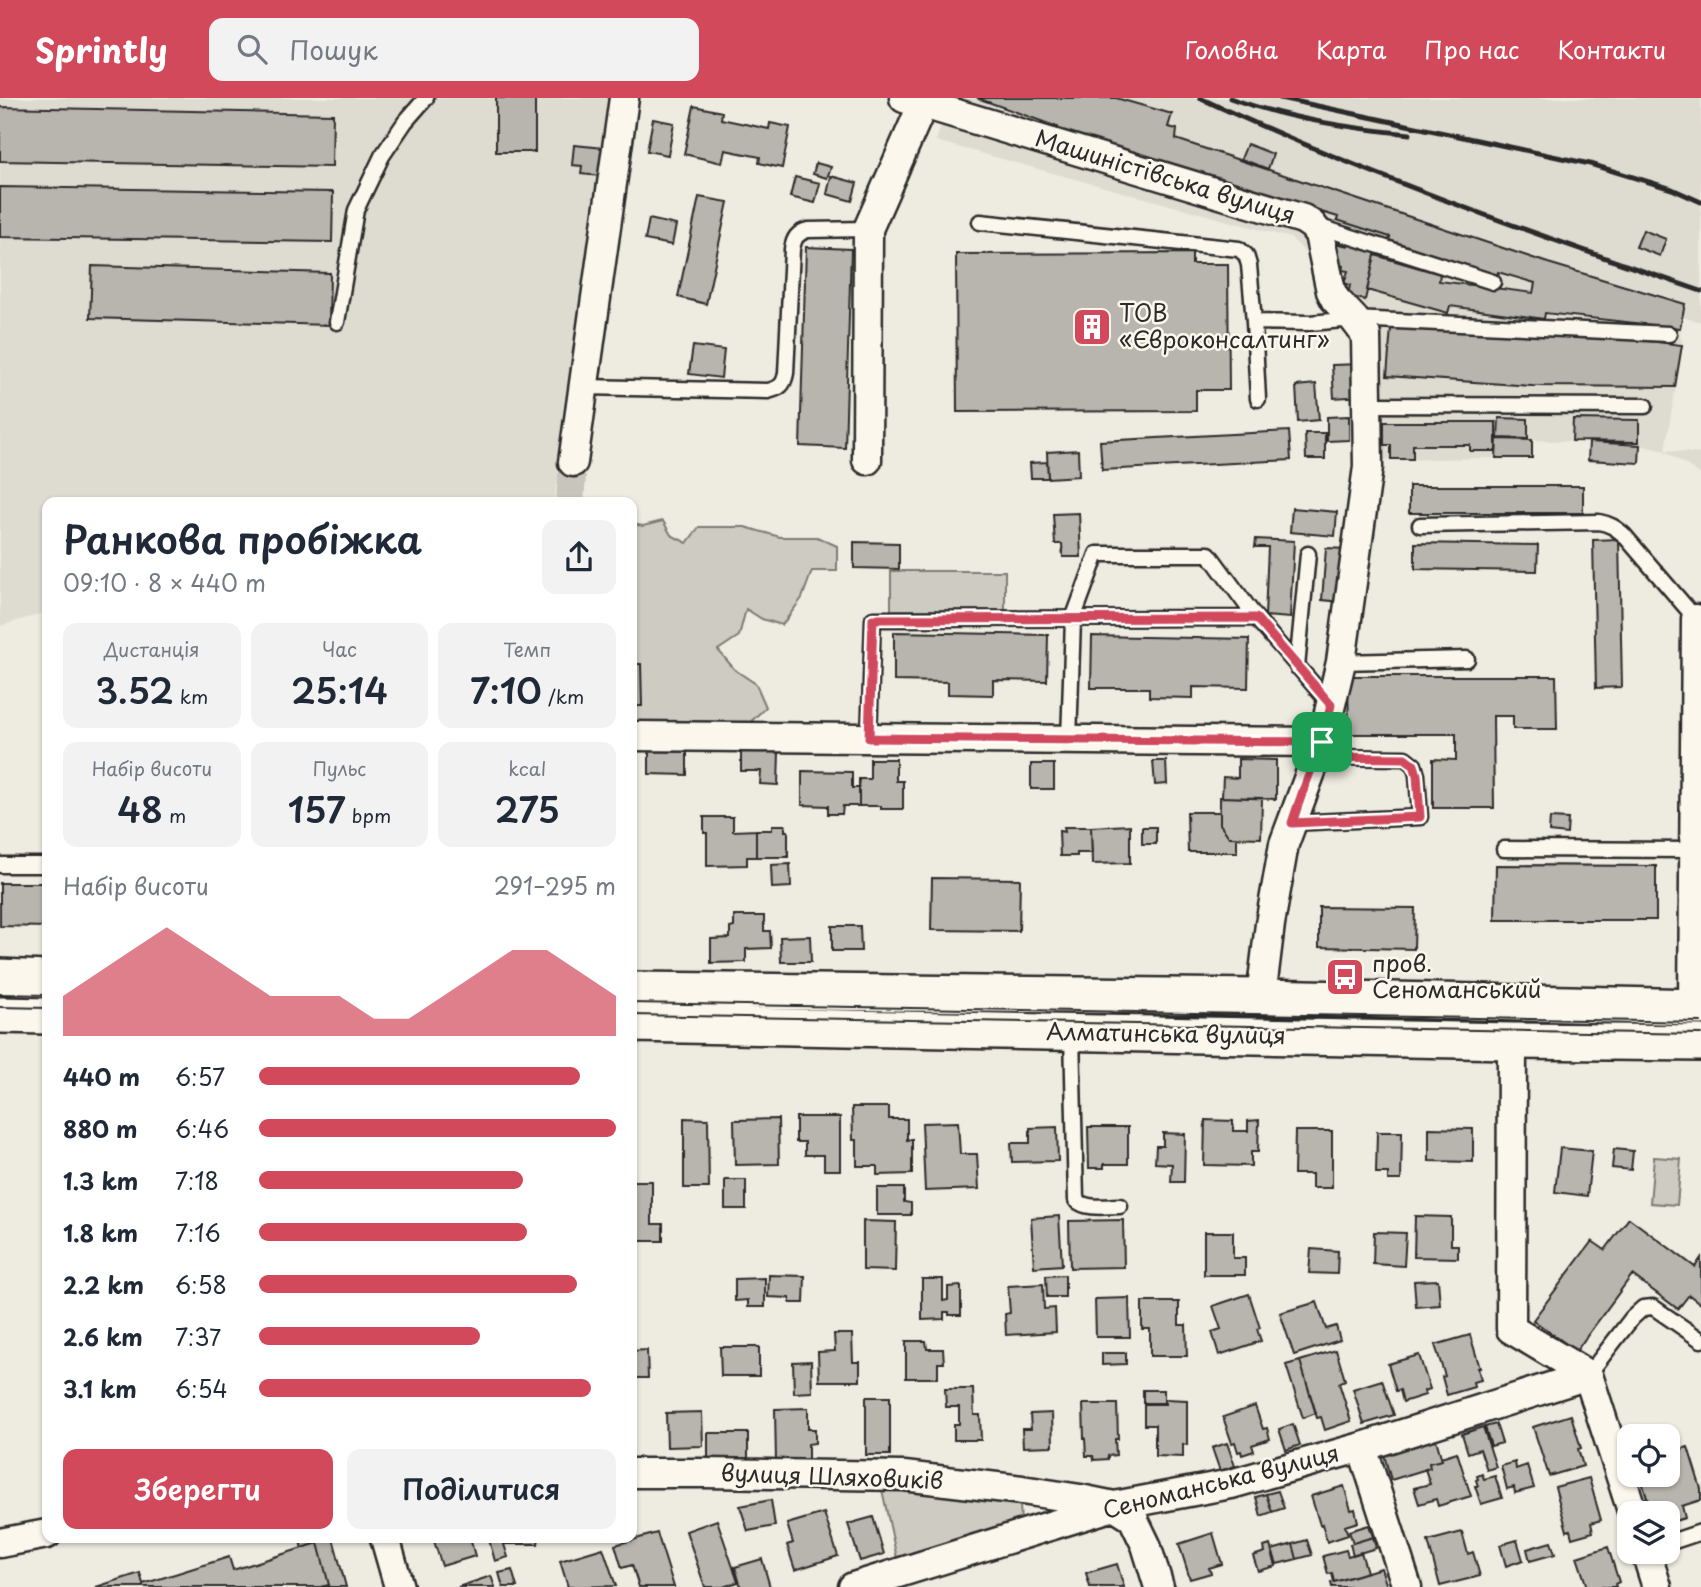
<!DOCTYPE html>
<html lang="uk">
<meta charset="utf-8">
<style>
:root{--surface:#fff;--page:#f2f2f3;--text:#1f2937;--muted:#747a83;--accent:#d1495b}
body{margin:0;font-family:"Playpen Sans",sans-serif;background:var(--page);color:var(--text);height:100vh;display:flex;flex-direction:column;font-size:26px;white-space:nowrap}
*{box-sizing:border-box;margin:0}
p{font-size:23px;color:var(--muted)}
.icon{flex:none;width:38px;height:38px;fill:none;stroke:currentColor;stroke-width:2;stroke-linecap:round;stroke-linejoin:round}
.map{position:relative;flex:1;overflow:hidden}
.side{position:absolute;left:42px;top:399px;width:595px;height:1046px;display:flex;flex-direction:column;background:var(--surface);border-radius:14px;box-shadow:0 2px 5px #0004}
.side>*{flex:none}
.fabs{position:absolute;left:1617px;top:1326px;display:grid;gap:14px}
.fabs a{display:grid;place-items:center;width:63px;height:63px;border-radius:14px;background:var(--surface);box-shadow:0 2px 5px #0004;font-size:35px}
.pin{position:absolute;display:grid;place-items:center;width:60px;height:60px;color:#fff;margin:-30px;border-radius:14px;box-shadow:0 4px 10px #0006}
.round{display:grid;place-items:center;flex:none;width:74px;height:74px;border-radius:14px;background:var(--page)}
.summary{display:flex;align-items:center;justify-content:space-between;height:119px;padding:0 21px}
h1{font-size:38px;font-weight:600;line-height:52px}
.metrics{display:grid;grid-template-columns:repeat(3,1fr);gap:10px;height:119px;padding:7px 21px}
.metrics div{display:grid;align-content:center;border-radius:14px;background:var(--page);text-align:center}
.metrics b{font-size:35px;font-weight:600}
.metrics small{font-size:19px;font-weight:400}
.metrics p{font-size:19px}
.chart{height:196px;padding:14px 21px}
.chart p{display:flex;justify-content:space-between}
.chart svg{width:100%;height:126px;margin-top:7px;fill:var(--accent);opacity:.7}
.button{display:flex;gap:14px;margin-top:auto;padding:14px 21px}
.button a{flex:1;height:80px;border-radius:14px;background:var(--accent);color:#fff;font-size:28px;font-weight:600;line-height:80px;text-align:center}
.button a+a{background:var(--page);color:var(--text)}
ul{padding:0 21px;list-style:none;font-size:23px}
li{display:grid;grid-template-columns:112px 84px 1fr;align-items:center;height:52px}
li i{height:18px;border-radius:9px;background:var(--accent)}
header{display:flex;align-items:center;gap:42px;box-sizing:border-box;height:98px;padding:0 35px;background:var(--accent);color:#fff}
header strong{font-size:33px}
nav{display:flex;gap:38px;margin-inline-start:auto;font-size:24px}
.search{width:490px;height:63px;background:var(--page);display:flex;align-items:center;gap:18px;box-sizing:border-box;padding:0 24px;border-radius:14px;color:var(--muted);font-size:26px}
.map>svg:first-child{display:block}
.built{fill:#dedbd1}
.green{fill:#cecbc2;stroke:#7c7b76;stroke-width:2}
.building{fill:#b8b5ae;stroke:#2b2b2b;stroke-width:2}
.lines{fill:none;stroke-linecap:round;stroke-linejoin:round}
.minor-tunnel{stroke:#c7c5bc;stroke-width:28;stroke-dasharray:28 14;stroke-linecap:butt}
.service-casing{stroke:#2b2b2b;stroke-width:19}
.minor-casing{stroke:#2b2b2b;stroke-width:33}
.tertiary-casing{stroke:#2b2b2b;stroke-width:40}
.service{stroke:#fbf7ec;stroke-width:14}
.minor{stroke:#fbf7ec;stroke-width:28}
.tertiary{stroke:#fbf7ec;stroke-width:35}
.tram{stroke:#2b2b2b;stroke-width:2}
.rail{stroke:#2b2b2b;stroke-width:5}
.route-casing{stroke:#fff;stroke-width:14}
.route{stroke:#d1495b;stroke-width:9}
.labels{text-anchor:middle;stroke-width:5;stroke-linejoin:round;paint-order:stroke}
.street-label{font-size:23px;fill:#2b2b2b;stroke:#fbf7ec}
.poi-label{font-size:23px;fill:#2b2b2b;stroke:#fbf7ec;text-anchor:start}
</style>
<header>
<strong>Sprintly</strong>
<div class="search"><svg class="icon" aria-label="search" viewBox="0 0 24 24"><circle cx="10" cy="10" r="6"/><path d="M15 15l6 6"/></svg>Пошук</div>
<nav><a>Головна</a><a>Карта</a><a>Про нас</a><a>Контакти</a></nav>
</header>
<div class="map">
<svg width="1701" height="1489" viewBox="0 0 1701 1489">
<rect width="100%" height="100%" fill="#eeebe0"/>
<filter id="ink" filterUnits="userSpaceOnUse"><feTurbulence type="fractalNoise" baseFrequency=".0143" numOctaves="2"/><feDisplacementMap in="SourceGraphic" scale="14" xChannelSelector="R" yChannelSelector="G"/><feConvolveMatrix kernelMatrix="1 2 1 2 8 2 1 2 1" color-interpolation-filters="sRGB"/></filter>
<g filter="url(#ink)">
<path class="built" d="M0,0h610l-9,78 -47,326h-507v110l-47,14z
M923,0h778v224l-19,-5 -2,19 3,8 -18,106 36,4v21l-36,-24 -25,-6 -51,-3 -92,-3 -1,19 -119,2 -3,-148 -26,-16 -57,-58 -355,-97 12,-35z"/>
<path class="green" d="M663,423l8,14 16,8 12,-16h46l35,10h37l20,9v25h-25l-10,27 -20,27 -20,-6 -16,-10 -7,27 -21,14 17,20 21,14 10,23 -25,24 -109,-2v-205l11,2z
M891,473h114v39h-114z
M1654,1059l27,2 -4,46 -27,-2z
M881,1387l139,16 1,27 -123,35z"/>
<path class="building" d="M496,0h39v54h-39z
M977,0h139l56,16 -4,13 9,2 -1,10 372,124 137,41 -5,24 -135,-15 -1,6 -94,-13 -2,7 -81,-23 8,-35 65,19 -1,7 94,12 2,-10 -37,-11 -1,3 -108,-35 1,-3 -53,-17 1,-3 -282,-84 2,-6z
M694,8l28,6 -1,7 48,10 1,-6 20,4 -8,41 -23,-5 1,-6 -35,-7 -3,13 -38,-9z
M0,9l333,7 -1,53 -332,-6z
M653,21l21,4 -6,32 -21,-4z
M1247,46l26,10 -5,15 -27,-10z
M574,47l30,3 -3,28 -20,-2 1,-8 -10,-1z
M816,65l15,4 -4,11 -14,-4z
M831,78l26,7 -5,18 -25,-7z
M795,79l25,6 -5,20 -25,-6z
M0,89l333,5 -1,50 -332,-5z
M699,99l29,5 -22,102 -28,-7z
M649,121l27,6 -4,20 -27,-5z
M1643,132l23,9 -6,17 -24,-9z
M1335,145l13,3v-2l28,7 -11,49 -17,-4 2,-11 -6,-2 4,-12 -6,-1 1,-4 -7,-2 -4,-7z
M806,149l45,2 -6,199 -45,-2z
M1192,155v11h36l1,126h-33v21l-239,1 -1,-158z
M92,168l238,7 -1,52 -239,-7z
M1391,230l207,7 84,10 -7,42 -143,-1 -145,-10z
M693,248l31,4 -3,28 -32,-4z
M1361,266l2,32 -29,2 -2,-33z
M1316,286l3,36 -21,2 -2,-36z
M1349,318v24l-22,1v-24z
M1499,320l29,1v20l-30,-1z
M1573,321l66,1v22l-67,-1z
M1384,324h112v29h-26v-6h-57v14h-22v-14h-7z
M1289,333l2,29 -189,10 -2,-29z
M1305,335h20v26h-19z
M1497,341l35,1v18h-36z
M1589,344l51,3 -1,18 -51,-3z
M1078,352l1,26 -31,2 -1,-26z
M1047,364l1,16h-17l-1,-15z
M1409,388h174v27h-174z
M1292,410l45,4 -2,24 -45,-4z
M1079,415l2,44h-18l-1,-13h-7l-2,-30z
M1256,441l38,2 -4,77 -25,-2 3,-69h-13z
M1619,441l3,148 -26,1 -3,-148z
M854,444l45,1v26l-45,-1z
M1415,445l123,2 -1,26 -122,-2z
M1326,450l20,1 -5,53 -19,-2z
M894,534l154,3 -1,46 -54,-1v15l-45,-1v-12l-54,-1z
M1092,538l157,3 -1,49 -55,-1v11l-44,-1v-9h-58z
M632,566h9l1,42h-10z
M1348,578h208l1,53h-44v-13h-20l1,92h-61v-49l23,1v-26h-107z
M649,653l38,1v23l-38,-1z
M741,653l38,1 -1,33 -18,-1 1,-13h-20z
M870,661h26v22h7v28h-22v-3h-22v-27h11z
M1238,661l38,1v39l-54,-2 1,-20 15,1z
M1153,663h13l1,23 -12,1z
M1031,666h23v25h-23z
M802,673l50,1v16h7v18h-16l-1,8h-14v-8l-26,-1z
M1220,699l42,1 -1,40 -32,-1 -9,-13z
M1187,714h33v12l9,13h8v15h-49z
M704,719h29v14l23,-1v27h-9v8l-40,1v-33h-3z
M1550,720l18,1 -1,15 -18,-2z
M772,727h13v6h3v26h-32v-27h16z
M1130,727v38l-38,1 -1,-37z
M1064,729h27l1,26h-15v3h-17l-1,-25 6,1z
M1142,729h14v17h-14z
M790,766l1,23 -19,1 -1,-23z
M1496,767l160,1v54h-161z
M932,780l88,1 -1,52 -88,-1z
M0,785h47v44l-47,-1z
M1319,809l96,1 -1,41 -95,-2z
M734,818h30v15h6l1,17 -25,1v13l-35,1v-24l19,-1v-10l4,-1z
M832,828h28l1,25h-29z
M810,838l1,26h-30l-1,-25z
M852,1009h37v12h18v21l5,-1v35l-35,1v-9h-20v-26h-4z
M796,1019h44v53h-16v-15h-19v-13h-9z
M684,1020l24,1 1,69h-25z
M778,1021l1,45 -44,1 -1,-45z
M1205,1022l28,1v10h15v-10l11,-1 -1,32h-7v14l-47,-1z
M958,1024l2,32h17l2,35 -54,2 -3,-68z
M1057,1029l1,34 -46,1 -1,-19h19v-15z
M1088,1029h40v37h-24v4h-15z
M1429,1030l44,1v33l-44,-1z
M1295,1033h37v57h-20v-14h-18z
M1377,1034h25l-1,48h-13v-7h-12z
M1163,1035l22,1 -1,48h-13l1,-18 -17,-1 1,-17h7z
M1560,1050l32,3 -5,45 -32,-4z
M1614,1051l19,2 -2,19 -19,-2z
M725,1082h21v29h-21z
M632,1083h20v43h11v17h-31z
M877,1090h27v14l7,1v12h-34z
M1059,1118l3,49 -28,2 -3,-49z
M1415,1118l36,1v28h7v13l-44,-1z
M1629,1120l66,49 6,-9v46l-12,-9 -11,14 -46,-34 -56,76 -43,-31 59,-79 13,9z
M1123,1122l1,47 -54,1 -1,-47z
M863,1123l33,1 -1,49 -32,-1z
M1204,1134h29v26h12v17h-41z
M1374,1134l32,1 -2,33 -31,-2z
M1311,1151l27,2 -1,23 -28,-1z
M769,1177l36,1 -1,27h-14v-5l-22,-1z
M1065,1177v22h-18l-1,-21z
M765,1180v29h-17v-7l-13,1v-22z
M922,1181h21v22l5,-1v-13l13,-1v29h-12v-3h-5v7l-22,1z
M1438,1182l2,25 -24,2 -2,-26z
M1043,1186l1,25 11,-1 1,24 -50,3 -1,-21 5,-1 -2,-27z
M1249,1196l11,34 -3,1 4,12 -42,14 -7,-23 9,-3 -8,-23z
M1129,1200l1,39h-34l-1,-38z
M1142,1204h37v23h7l1,31h-37v-27h-8z
M1317,1204l9,27 10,-3 4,14 -46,15 -14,-42z
M834,1236h18l1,28h7v19h-41l-1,-29 17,-1z
M1470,1237l10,33h-2l3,12 -8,2 1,5 -27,8 -5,-18 3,-1 -10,-31z
M906,1243h20l1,8h16l1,14h-6v15h-32z
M720,1249h39v29h-38z
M647,1252l1,28h-16v-27z
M1336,1252l9,30 -6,3 12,38 -26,9 -4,-13 -4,1 -17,-57z
M1102,1255h24v11l-24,1z
M1419,1257l11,34 -6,2 1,4 -22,7 -3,-12 -4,1 -8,-27z
M811,1263l1,31 -18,1 -1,-31z
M1300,1263l16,52 -13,5 -17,-53z
M1382,1282l12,35 -30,9 -11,-35z
M945,1291h28l1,26h6l1,25h-27v-16h5v-17h-13z
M1143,1292h21v13h-21z
M866,1299h24v58h-24z
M1165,1301l22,1v45l-4,-1v13l-28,-1v-31h-11v-21h21z
M1083,1306h34l1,35h-3l1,16 -8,1v3l-14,1 -1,-4h-7l-1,-17h-1z
M1255,1308l8,23 4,-1 3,11 -18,6 2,6 -12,4 -1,-4 -3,1 -3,-10 -3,1 -9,-26z
M808,1310v21h7v14l-7,1v17l-32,1 -1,-53z
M702,1314l1,34 -36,1 -1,-34z
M1052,1315l1,33 -30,1 -1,-18h9l-1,-15z
M1571,1317l10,33 -3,1 5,17 -34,10 -16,-49z
M1293,1326l7,21 -14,5 -7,-21z
M1496,1326l6,19 -11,3 -6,-19z
M1483,1329l13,40 -9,3 -7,-21 -12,4 -6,-19z
M708,1335h40v25h-40z
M1435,1338l7,24 -13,3 1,5 -39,12 -7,-25 37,-11 -1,-3z
M1227,1345l8,23 -15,5 -8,-23z
M1688,1349l13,42v11l-19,6 3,12 -17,5v-9h-16l-12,-39h28v-22z
M1457,1354l14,44 -33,10 -2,-7 -17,5 -5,-16 16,-4 -5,-15 5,-1 -1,-5 13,-3 -1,-3z
M1515,1364l1,7 11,-4 7,23 -19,5 -1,-6 -7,2 -6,-23z
M1482,1376l2,5 11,-3 7,22 -21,6 -6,-18h3l-2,-6 2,-1 -1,-3z
M1589,1380l12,42 -10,3 2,9 -21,6 -2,-8 -3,1 -12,-44z
M1344,1388l7,24 4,-1 3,13 -13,4 3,9 -21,7 -5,-18 -2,1 -9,-29z
M1278,1393l6,17 -12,4 -6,-18z
M1266,1396l6,18 -11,4 -5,-19z
M771,1402l4,26 -27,5 -8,-25z
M824,1415l14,43 -43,14 -8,-25 6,-2 -6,-19z
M873,1419l11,37 -24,7 -12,-37z
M717,1422l21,62 -15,5h-18l-19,-56z
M1369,1427l4,12 -20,6 -4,-12z
M1462,1434l6,22 5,-2 7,24 -40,10 -12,-45z
M657,1435l17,54h-35l-7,-22 -10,3 -7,-23z
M1213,1435l9,31 -13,4 2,5 -21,6 -11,-35z
M1373,1439l3,11 -23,7 -3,-11z
M299,1440h34l13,49h-26l9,-2 -11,-42 -16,5z
M433,1440h37l5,18 -33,10z
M495,1440h7l6,19 -13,4 -6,-21z
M507,1440h32l-1,6h-32z
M1307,1442l5,15 -15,4 -4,-15z
M1517,1442l6,20 -17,6 -6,-21z
M1551,1444l4,12 -25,7 -3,-12z
M318,1445l11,42 -9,2h-224l44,-14 3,11 86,-27 4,13z
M1293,1446l4,15 -20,5 -5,-14z
M1270,1447l6,21 -18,5 -5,-15 12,-4 -1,-5z
M1608,1449l11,35 -4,2 1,3h-29l-10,-30z
M603,1450l13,38 -48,1 -8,-26z
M1346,1452l2,6 13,-4 6,20 -33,10 -2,-9 -4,1 -5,-18z
M762,1461l8,28h-29l-6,-20z
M1117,1466l7,23h-34l-4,-14z
M1381,1470l6,19h-55l-1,-4z
M512,1472l5,17h-14l-4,-14z
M491,1478l4,11h-37z"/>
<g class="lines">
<path class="minor-tunnel" d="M570,404l3,-40"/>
<defs>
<path id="service" d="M980,124l259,27 7,6 3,10 5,57 56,1 44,-4 315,15
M1317,128l176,56
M337,224l19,-112 26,-54 23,-34 21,-24
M1254,224l4,77
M584,289l184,4c12,-3 16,-6 18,-18l6,-124c2,-11 5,-16 16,-19l60,-1
M1367,307l278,1
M1420,427l179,-3c11,2 17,6 25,13l72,84h4
M1341,564l126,-3
M1297,569l11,-113
M869,640l4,-119 383,-1 75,87
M1069,642l4,-121 24,-65h112l47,64
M1292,725l128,-6 -3,-42 -3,-10 -9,-7 -89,-1
M1504,751l190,1
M0,767h47
M1072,936l4,166c11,10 30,6 44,6
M1588,1277l44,-57 11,-10 10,-1 48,33
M1668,1445l33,-11"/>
<path id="minor" d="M867,362l1,-231 55,-125
M573,364l51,-364
M632,638l690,6 19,-80 27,-195 -2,-132 -12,-16 -19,-20 -4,-8 -12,-57 -7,-9 -9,-6 -399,-121
M1261,899l9,-73 14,-80 38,-102
M1693,909l3,-388
M1512,943l-1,288 77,46 45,139
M1362,1349l45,140
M632,1375h72l200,3 118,14 58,9 34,7 19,12 13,27 13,42
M385,1440l14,49
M0,1445l47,-9
M1646,1454l11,35
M853,1489l261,-81 117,-22 131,-37 226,-72"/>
<path id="tertiary" d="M0,879l47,2
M632,892l629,7 440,10
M0,917l47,1
M632,926l880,17 189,2"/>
</defs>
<use href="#service" class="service-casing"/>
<use href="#minor" class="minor-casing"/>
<use href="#tertiary" class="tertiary-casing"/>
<use href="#service" class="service"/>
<use href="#minor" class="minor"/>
<use href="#tertiary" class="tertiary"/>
<path class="tram" d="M0,896l47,1
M632,905l1069,19
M0,909l47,1
M632,917l1069,19"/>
<path class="rail" d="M1200,0c162,76 332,135 501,193
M1230,0c58,21 119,30 180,36
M1280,0l310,66 82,25 29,13"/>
</g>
</g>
<g class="lines" filter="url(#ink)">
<defs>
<path id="route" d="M1322,644l-453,-4 4,-119 383,-1 75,87 -9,37 -6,15 89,1 9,7 3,10 3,42 -128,6c9,-28 19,-54 30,-81"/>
</defs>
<use href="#route" class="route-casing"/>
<use href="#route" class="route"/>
</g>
<defs>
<symbol id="building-square" viewBox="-11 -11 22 22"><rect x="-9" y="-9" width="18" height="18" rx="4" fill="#d1495b" stroke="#fbf7ec"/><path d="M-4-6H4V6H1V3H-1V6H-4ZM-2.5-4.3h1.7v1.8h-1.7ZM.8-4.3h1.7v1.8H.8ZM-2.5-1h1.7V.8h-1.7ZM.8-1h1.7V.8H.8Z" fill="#fff"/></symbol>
<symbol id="bus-square" viewBox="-11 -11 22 22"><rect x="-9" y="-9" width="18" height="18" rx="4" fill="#d1495b" stroke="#fbf7ec"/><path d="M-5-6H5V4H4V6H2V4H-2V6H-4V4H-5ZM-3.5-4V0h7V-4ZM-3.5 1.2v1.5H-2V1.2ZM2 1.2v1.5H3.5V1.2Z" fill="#fff"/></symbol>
</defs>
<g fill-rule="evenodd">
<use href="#building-square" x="1070" y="207" width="44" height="44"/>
<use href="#bus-square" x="1323" y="857" width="44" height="44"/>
</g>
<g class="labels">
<g class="street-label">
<text transform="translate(1165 79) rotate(17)" y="8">Машиністівська вулиця</text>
<text transform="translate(1166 936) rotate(1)" y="8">Алматинська вулиця</text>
<text transform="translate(832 1379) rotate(2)" y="8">вулиця Шляховиків</text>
<text transform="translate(1221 1384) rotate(-14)" y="8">Сеноманська вулиця</text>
</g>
<g class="poi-label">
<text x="1119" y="224">ТОВ<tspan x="1119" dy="26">«Євроконсалтинг»</tspan></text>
<text x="1372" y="874">пров.<tspan x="1372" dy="26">Сеноманський</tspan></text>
</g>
</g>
</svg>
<div class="fabs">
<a><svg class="icon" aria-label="locate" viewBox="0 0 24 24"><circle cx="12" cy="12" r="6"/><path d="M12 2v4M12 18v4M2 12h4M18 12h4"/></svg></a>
<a><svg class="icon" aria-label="layers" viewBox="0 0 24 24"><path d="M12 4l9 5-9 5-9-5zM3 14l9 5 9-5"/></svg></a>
</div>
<div class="pin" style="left:1322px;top:644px;background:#1e9e55"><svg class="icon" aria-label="arrive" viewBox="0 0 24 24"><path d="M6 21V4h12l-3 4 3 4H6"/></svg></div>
<section class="side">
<div class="summary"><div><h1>Ранкова пробіжка</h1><p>09:10 · 8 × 440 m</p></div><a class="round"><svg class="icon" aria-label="share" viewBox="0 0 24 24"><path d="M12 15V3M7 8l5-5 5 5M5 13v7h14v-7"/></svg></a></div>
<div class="metrics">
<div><p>Дистанція</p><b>3.52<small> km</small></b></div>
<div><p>Час</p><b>25:14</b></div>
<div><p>Темп</p><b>7:10<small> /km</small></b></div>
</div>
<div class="metrics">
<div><p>Набір висоти</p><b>48<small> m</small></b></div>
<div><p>Пульс</p><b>157<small> bpm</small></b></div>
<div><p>kcal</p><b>275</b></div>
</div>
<div class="chart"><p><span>Набір висоти</span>291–295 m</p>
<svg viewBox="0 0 160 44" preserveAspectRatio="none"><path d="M0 44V30L10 22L20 14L30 6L40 14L50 22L60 30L70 30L80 30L90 38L100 38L110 30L120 22L130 14L140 14L150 22L160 30V44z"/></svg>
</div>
<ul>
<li><b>440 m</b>6:57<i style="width:90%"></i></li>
<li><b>880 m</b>6:46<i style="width:100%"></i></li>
<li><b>1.3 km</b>7:18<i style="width:74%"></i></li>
<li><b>1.8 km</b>7:16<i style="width:75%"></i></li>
<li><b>2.2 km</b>6:58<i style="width:89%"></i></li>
<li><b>2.6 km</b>7:37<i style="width:62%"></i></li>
<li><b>3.1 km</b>6:54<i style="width:93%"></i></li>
</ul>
<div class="button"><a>Зберегти</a><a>Поділитися</a></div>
</section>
</div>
